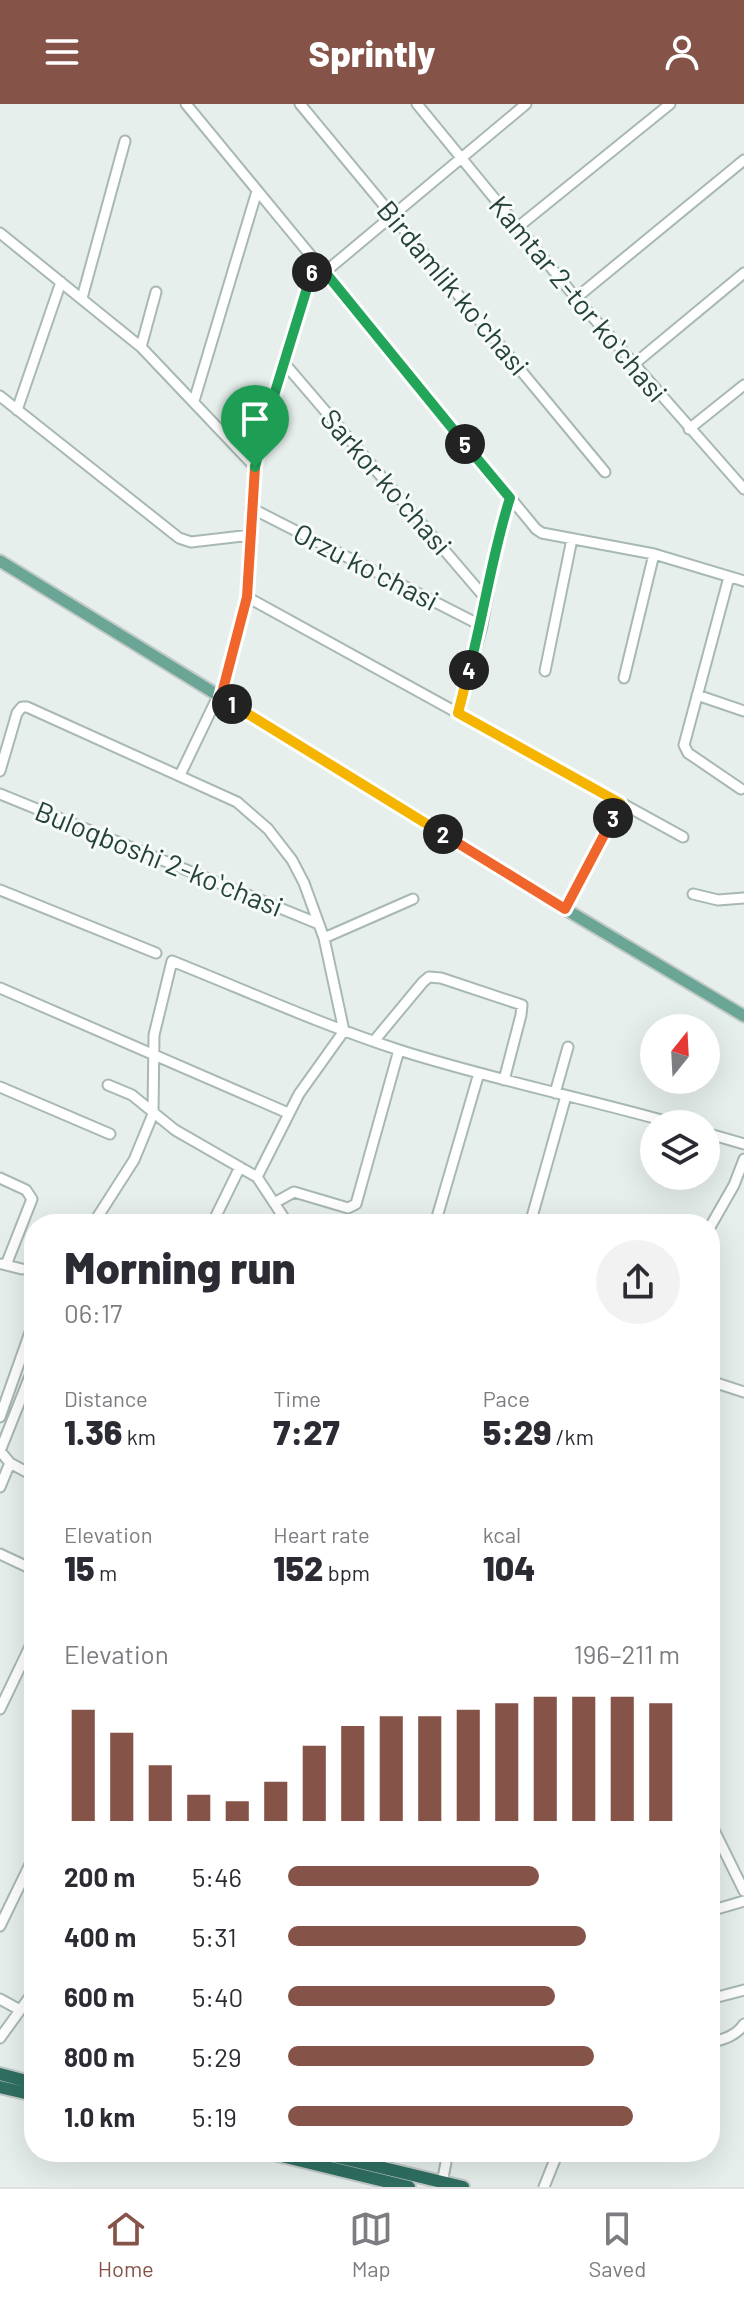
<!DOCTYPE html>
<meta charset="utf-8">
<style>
:root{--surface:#fff;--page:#f2f2f3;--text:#2b2b33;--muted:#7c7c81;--line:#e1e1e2;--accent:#855347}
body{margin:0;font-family:Barlow,sans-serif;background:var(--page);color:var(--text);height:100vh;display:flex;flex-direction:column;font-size:30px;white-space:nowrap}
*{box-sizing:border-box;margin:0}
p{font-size:26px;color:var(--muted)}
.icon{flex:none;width:44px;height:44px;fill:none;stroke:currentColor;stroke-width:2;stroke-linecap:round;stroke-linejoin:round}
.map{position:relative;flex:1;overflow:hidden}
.sheet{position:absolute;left:24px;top:1110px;width:696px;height:948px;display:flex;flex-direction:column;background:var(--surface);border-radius:32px;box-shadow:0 8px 32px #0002}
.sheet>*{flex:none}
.needle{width:52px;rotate:18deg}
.tools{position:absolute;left:640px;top:910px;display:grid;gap:16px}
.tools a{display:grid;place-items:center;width:80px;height:80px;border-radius:50%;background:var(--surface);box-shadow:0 8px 32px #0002;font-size:40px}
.pin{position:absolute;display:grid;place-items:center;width:68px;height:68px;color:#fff;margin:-82px -34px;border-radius:50% 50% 50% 0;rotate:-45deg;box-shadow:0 0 8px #0007}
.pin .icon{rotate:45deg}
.km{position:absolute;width:40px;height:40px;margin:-20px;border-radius:50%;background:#222;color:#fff;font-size:22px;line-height:40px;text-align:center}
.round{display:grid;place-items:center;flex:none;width:84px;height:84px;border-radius:42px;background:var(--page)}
.overview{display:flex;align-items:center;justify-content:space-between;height:136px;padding:0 40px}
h1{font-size:44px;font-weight:800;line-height:60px}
.metrics{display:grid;grid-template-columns:repeat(3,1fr);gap:12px;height:136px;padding:8px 40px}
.metrics div{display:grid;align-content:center}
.metrics b{font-size:34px;font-weight:800}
.metrics small{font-size:22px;font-weight:400}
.metrics p{font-size:22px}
.chart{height:224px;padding:16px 40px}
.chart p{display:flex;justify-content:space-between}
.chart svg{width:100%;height:144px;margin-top:8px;stroke:var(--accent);stroke-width:6}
ul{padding:0 40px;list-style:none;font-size:26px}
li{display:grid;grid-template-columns:128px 96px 1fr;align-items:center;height:60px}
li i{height:20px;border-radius:10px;background:var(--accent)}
header{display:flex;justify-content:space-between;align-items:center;height:104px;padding:0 40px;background:var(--accent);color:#fff;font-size:36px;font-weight:800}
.dock{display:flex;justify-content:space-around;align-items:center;height:112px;border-top:2px solid var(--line);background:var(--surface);font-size:22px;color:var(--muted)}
.dock a{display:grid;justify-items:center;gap:4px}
.dock .selected{color:var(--accent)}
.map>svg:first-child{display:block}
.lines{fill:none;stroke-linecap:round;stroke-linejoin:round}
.minor-casing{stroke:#a8b8b2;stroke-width:13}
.major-casing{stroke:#c2cac8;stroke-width:15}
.highway-casing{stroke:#c2cac8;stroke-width:16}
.minor{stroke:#fff;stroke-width:9}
.major{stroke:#6aa596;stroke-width:11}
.highway{stroke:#2f6f62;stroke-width:12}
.split-1-casing{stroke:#fff;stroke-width:16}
.split-2-casing{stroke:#fff;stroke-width:16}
.split-3-casing{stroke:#fff;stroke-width:16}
.split-4-casing{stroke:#fff;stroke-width:16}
.split-5-casing{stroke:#fff;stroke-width:16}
.split-6-casing{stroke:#fff;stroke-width:16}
.split-7-casing{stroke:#fff;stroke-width:16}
.split-1{stroke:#f0652b;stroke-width:10}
.split-2{stroke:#f5b400;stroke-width:10}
.split-3{stroke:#f0652b;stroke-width:10}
.split-4{stroke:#f5b400;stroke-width:10}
.split-5{stroke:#22a559;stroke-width:10}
.split-6{stroke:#22a559;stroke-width:10}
.split-7{stroke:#22a559;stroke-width:10}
.labels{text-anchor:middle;stroke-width:6;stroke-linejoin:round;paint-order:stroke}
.street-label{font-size:28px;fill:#24423a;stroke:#f7fbf9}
</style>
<header><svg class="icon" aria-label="menu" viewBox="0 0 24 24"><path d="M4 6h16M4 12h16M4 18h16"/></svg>Sprintly<svg class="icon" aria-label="person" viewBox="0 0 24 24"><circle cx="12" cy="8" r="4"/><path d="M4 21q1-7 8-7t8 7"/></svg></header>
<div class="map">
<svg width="744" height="2083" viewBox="0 0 744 2083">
<rect width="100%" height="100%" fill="#e6efeb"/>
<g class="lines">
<defs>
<path id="minor" d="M186,0l350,425 6,4 112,21 90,27
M300,0l305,368
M417,0l159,194 168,191
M518,123l152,-123
M0,129l141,114 114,120
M325,168l201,-168
M82,194l43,-157
M576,194l168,-138
M141,243l15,-55
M285,260l202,236
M633,261l111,-92
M0,292l179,142 12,4 60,-7
M194,297l63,-210
M17,306l44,-128
M689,325l55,-44
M251,404l231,118
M729,473l-45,168 4,8 53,36
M247,493l436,240
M545,567l27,-132
M624,574l30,-124
M697,591l47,16
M221,593l26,-100 8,-130 12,-49 49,-157
M458,609l24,-87 15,-87 13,-41
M0,667l17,-58 5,-6h5l210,95 31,27 24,31 12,23 20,55 20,93 -45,63 -42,83
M180,671l38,-79
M0,690l319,130
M0,786l156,63
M693,790l25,6 26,-2
M565,805l55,-106
M324,834l89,-39
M0,884l288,125
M374,937l49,-59 6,-5 12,1 81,27 -1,10 -17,65
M108,981l24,10 43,35 82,47 31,47
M0,983l110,47
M555,989l13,-46
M706,1029l38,11
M0,1074l26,12 6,9 -26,66
M276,1098l18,-10 54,16 8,-4 43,-154
M93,1120l41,-64 19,-46 1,-79 18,-74c75,30 150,64 227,89 91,29 185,48 277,74
M212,1120l28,-57
M435,1120l44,-151
M530,1120l36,-128
M710,1123l24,-42 10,-26
M2,1160l20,5
M710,1277l34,11
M0,1313l34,-96
M0,1347l34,-85
M0,1347l10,12 24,13
M0,1383l10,-24
M0,1450l34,16
M0,1605l34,-71
M710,1718l34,69
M710,1807l34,-10
M0,1822l34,-70
M0,1895l20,11
M710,1895l34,-9
M0,1934l34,-47
M710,1939c14,-4 26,-7 34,-19
M442,2079l6,-31
M544,2083l14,-35"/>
<path id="major" d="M0,457l565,348 179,107"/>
<path id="highway" d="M0,1970l34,9
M0,1983l34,8
M265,2048l144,35
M317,2048l146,35"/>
</defs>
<use href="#minor" class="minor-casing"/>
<use href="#major" class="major-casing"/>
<use href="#highway" class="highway-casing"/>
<use href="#minor" class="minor"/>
<use href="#major" class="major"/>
<use href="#highway" class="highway"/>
</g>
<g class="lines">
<defs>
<path id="split-1" d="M232,600l-11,-7 26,-100 8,-130"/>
<path id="split-2" d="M232,600l211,130"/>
<path id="split-3" d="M443,730l122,75 48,-91"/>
<path id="split-4" d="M469,566l-11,43 162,90 -7,15"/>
<path id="split-5" d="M465,340l45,54c-18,56 -26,115 -41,172"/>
<path id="split-6" d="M312,168l4,-11 149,183"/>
<path id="split-7" d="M255,363l12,-49 45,-146"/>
</defs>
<use href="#split-1" class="split-1-casing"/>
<use href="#split-2" class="split-2-casing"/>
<use href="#split-3" class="split-3-casing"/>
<use href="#split-4" class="split-4-casing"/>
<use href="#split-5" class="split-5-casing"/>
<use href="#split-6" class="split-6-casing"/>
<use href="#split-7" class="split-7-casing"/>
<use href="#split-1" class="split-1"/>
<use href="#split-2" class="split-2"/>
<use href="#split-3" class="split-3"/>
<use href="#split-4" class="split-4"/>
<use href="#split-5" class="split-5"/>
<use href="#split-6" class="split-6"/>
<use href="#split-7" class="split-7"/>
</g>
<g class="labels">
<g class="street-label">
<text transform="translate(453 184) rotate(50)" y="10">Birdamlik koʻchasi</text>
<text transform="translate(578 195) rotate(50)" y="10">Kamtar 2-tor koʻchasi</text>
<text transform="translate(386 378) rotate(49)" y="10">Sarkor koʻchasi</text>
<text transform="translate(366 463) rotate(27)" y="10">Orzu koʻchasi</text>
<text transform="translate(159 755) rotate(22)" y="10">Buloqboshi 2-koʻchasi</text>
</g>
</g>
</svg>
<div class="tools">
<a><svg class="needle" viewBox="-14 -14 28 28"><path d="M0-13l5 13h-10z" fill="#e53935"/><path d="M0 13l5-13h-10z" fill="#7c7c81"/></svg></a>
<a><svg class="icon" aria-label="layers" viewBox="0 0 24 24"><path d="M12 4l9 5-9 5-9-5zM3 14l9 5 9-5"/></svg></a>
</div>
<div class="pin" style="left:255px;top:363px;background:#1e9e55"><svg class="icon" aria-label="arrive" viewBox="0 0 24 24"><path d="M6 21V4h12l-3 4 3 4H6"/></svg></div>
<b class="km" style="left:232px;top:600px">1</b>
<b class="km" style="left:443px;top:730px">2</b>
<b class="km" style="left:613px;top:714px">3</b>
<b class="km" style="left:469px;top:566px">4</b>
<b class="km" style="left:465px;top:340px">5</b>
<b class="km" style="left:312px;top:168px">6</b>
<section class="sheet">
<div class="overview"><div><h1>Morning run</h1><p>06:17</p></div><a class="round"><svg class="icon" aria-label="share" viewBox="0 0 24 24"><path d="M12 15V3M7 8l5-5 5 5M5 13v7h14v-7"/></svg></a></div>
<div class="metrics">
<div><p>Distance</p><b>1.36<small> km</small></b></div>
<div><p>Time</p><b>7:27</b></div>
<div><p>Pace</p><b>5:29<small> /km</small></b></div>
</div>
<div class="metrics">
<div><p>Elevation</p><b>15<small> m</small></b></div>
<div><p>Heart rate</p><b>152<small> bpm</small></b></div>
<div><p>kcal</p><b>104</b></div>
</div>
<div class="chart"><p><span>Elevation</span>196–211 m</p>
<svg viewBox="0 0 160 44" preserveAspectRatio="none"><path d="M5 44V10M15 44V17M25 44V27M35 44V36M45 44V38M55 44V32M65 44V21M75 44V15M85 44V12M95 44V12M105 44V10M115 44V8M125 44V6M135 44V6M145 44V6M155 44V8"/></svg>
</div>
<ul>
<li><b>200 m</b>5:46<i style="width:64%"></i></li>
<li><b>400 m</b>5:31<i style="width:76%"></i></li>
<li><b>600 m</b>5:40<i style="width:68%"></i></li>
<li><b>800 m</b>5:29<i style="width:78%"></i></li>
<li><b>1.0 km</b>5:19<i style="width:88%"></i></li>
</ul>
</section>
</div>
<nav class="dock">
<a class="selected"><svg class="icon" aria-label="home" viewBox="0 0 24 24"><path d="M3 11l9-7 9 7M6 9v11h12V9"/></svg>Home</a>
<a><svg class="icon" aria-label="map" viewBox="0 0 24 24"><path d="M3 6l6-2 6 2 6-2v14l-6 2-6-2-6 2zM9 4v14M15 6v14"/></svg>Map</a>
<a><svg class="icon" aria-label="saved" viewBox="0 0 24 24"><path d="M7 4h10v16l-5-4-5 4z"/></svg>Saved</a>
</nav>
